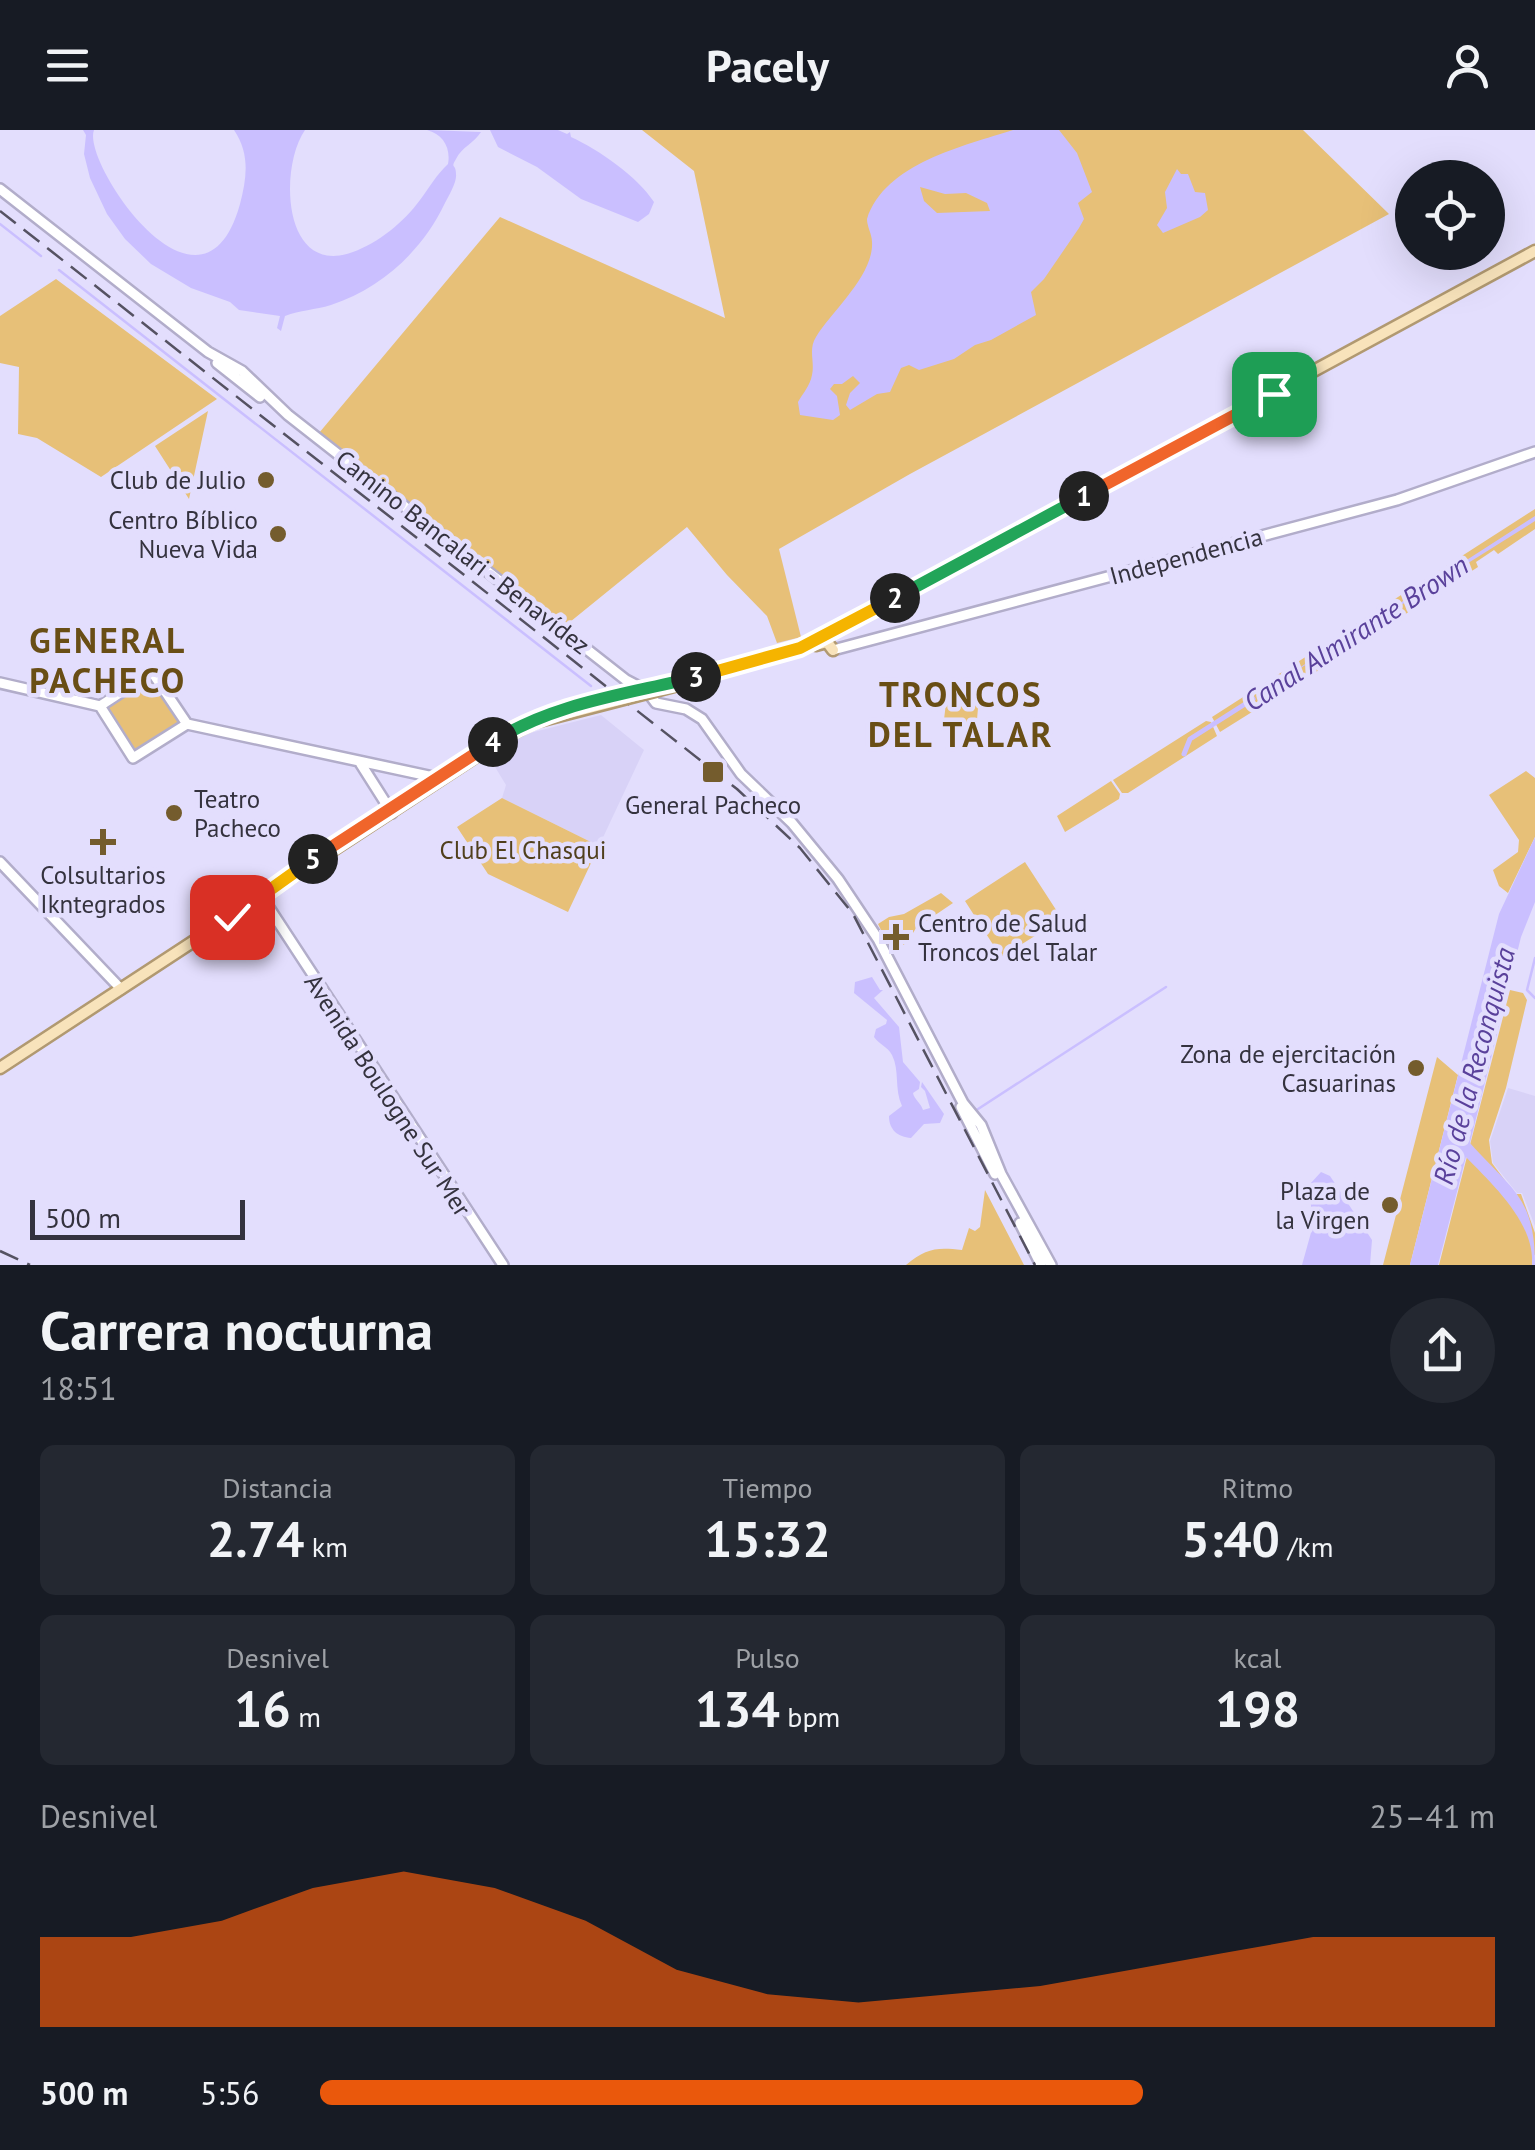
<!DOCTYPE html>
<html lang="es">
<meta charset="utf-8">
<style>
:root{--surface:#171b24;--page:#242831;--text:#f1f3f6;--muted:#9ea1a6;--accent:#ea580c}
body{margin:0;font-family:"PT Sans",sans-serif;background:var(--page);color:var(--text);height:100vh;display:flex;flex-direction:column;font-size:38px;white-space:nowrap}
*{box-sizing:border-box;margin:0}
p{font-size:32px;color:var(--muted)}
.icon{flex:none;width:55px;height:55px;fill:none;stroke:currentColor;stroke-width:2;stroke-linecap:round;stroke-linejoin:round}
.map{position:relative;height:1135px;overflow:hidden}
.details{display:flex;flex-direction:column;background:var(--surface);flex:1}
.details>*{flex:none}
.fabs{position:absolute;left:1395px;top:30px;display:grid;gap:20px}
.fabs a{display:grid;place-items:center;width:110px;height:110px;border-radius:50%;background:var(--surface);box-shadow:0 10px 40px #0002;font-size:50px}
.scale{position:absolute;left:30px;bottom:25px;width:215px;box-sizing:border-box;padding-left:10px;border:5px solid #34323e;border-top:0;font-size:28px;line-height:35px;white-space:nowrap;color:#34323e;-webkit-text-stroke:8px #e3defd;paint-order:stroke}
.pin{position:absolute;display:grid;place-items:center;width:85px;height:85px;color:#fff;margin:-42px;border-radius:20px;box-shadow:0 5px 15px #0006}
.km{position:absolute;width:50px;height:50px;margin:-25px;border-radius:50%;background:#222;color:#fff;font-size:28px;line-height:50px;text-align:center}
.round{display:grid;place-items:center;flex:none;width:105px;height:105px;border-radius:52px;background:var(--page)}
.overview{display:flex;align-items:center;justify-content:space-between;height:170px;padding:0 40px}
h1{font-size:55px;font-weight:600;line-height:75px}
.figures{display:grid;grid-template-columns:repeat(3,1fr);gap:15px;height:170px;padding:10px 40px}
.figures div{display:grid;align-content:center;border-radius:15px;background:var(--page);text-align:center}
.figures b{font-size:50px;font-weight:600}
.figures small{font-size:28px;font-weight:400}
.figures p{font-size:28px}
.chart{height:280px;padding:20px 40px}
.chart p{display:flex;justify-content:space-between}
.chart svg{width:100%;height:180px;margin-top:10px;fill:var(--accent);opacity:.7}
ul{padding:0 40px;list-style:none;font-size:32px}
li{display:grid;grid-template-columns:160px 120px 1fr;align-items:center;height:75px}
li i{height:25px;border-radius:12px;background:var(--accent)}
header{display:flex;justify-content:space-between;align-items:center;height:130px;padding:0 40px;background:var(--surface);font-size:45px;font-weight:600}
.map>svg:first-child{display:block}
.built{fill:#d8d2f7}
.green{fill:#e7c078}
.water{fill:#cabfff;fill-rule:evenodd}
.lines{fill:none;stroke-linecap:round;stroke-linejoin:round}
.stream{stroke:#cabfff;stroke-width:2.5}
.canal{stroke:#cabfff;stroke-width:5}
.secondary-casing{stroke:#b2adca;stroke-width:14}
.primary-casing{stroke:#b19971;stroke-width:15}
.secondary{stroke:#fff;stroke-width:9}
.primary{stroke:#f8e3bb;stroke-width:10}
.rail{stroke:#555262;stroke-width:2.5;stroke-dasharray:20 10;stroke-linecap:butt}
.primary-bridge-casing{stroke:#b19971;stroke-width:15;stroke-linecap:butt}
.primary-bridge{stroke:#f8e3bb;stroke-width:10}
.split-1-casing{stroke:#fff;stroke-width:20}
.split-2-casing{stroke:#fff;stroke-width:20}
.split-3-casing{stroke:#fff;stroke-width:20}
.split-4-casing{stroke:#fff;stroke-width:20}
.split-5-casing{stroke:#fff;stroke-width:20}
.split-6-casing{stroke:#fff;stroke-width:20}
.split-1{stroke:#f0652b;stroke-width:12}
.split-2{stroke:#22a559;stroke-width:12}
.split-3{stroke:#f5b400;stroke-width:12}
.split-4{stroke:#22a559;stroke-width:12}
.split-5{stroke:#f0652b;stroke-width:12}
.split-6{stroke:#f5b400;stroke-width:12}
.poi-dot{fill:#745c2d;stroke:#e3defd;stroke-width:4}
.labels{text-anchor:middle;stroke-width:9;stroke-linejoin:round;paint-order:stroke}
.poi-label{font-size:25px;fill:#34323e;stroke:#e3defd;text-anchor:end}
.street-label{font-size:25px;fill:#34323e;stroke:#e3defd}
.park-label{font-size:25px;fill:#503f1c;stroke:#e3defd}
.water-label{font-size:28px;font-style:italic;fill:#5a419b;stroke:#e3defd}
.district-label{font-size:35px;font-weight:bold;letter-spacing:2.5px;fill:#694e15;stroke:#e3defd}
</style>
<header><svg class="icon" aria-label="menu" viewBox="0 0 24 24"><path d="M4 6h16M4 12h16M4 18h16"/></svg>Pacely<svg class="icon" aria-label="person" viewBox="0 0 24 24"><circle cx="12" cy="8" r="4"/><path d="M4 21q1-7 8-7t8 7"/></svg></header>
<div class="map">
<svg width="1535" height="1135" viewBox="0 0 1535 1135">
<rect width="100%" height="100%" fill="#e3defd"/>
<path class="built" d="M601,585l43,35 -45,96 -97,-48 4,-13 -17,-28 37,-23z
M1508,958l27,8v130l-13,-33h-5l-24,-30 -3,-22z"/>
<path class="green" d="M642,0h661l86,84 -479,260 -131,75 22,88 -24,6 -10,-27 -40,-41 -40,-48 -122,99 -246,-193 181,-216 225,101 -31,-147z
M56,149l161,120 -116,78 -64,-39 -19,-4 1,-67 -19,-4v-47z
M208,281l-19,88 -34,-53z
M1535,379v20l-37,25 -4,-4 -18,12 2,5 -125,81 -4,-1 -7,-14z
M1335,508h5l6,11 -3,6 -123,77 -8,-15z
M151,545l32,47 -48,33 -31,-50z
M980,555l-4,46 -33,-3 5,-42z
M1206,591l5,1 6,14 -89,57h-6l-9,-13z
M1526,641l9,7v59l-27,56 -9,-7 -6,-16 25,-18 1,-12 -30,-45z
M1111,651l9,13 -1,5 -54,33 -8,-16z
M502,668l97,48 -31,66 -80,-38 -31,-47z
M1025,732l37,57 -61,38 -36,-56z
M941,763l12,10 -37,25 -9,15 -16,7 -13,-26 11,-7 15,-3z
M1510,860l13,3 4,7 -21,88 -17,52 3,23 23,31h6l14,39v22l-3,1v9h-93z
M1437,927l21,18 -48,190h-27z
M985,1060l39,75h-118c20,-17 31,-18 56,-15l7,-22 6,3 5,-4z"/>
<path class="water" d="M83,0h11c-13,32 108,211 146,74 7,-27 10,-50 -6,-74h71c-26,37 -23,148 48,122 25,-9 51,-30 67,-52 9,-12 17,-26 28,-36 3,-16 -5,-30 -21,-34l54,2c-7,11 -19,15 -25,27 -6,10 0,4 0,15 1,8 -7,21 -11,29 -23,48 -63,85 -114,102 -16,5 -31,5 -46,11l-4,15 -4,-3 3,-12 -41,-6 -9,-8 -39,-14 -40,-24 -26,-25 -18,-25 -17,-36 -6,-24 2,-19z
M490,0h68l9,4 3,-2 1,5c28,13 66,39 83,65l-5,12 -11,8 -57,-23 -44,-32 -39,-20z
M1013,0h46l18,23 15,39 -14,11 6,16 -5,9 -35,51 -13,13 5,23 -45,25 -16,5 -21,14 -35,11 -10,-5 -8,3 -11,24 -13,2 -27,16 -4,-5 4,-12 10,-10 -7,-7 -11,8h-8l-4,5 7,7 3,19 -7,5 -33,-5 -2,-13c5,-9 12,-16 14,-27 3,-14 -4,-25 4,-38 16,-26 58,-62 56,-95 0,-8 -5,-15 -5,-23 18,-56 97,-73 146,-89zM920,57l25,7 21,-1 21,10 3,8 -53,2 -13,-12z
M1177,39l4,5h7l7,18 10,1 3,17 -8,7 -37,16 -6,-8 10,-17 -2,-16z
M1535,386v5l-287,180z
M1535,707v65l-14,35 -51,206c42,47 65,54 65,122h-3c3,-42 -39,-80 -66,-108l-28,108h-28l89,-351z
M872,847l8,13h3l-9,8 25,29 4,35 17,20 -1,7 -6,4c1,6 8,10 10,17l7,-2 -5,-17 -4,-4 1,-5 22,32 -4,9 -16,1 -13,14c-13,-1 -22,-8 -22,-22l13,-10c-8,-17 -2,-35 -10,-51 -4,-8 -13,-11 -18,-18l2,-8 10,-5 1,-4 -33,-27 1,-11z
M1321,1042l9,4 42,64 -2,25h-68l10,-36 -2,-45z"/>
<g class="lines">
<path class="stream" d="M0,94l41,32
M59,140l532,416
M1384,495l5,-12
M1535,828l-8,32 8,8
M975,981l191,-124"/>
<path class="canal" d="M1184,624l6,-15 63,-40"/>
<defs>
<path id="secondary" d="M0,59l208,163 34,19 46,44 338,265 21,11 9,12 30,6 16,10 39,55 51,49 46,56 40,60 85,164 18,22 20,49 50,91
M217,233l43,34
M833,520l564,-150 138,-48
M0,553l100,23
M639,560l71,-19
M100,576l33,52 54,-34
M100,576l52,-34 35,52
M187,594l251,54
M359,631l33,52
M0,732l121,127
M260,764l243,371
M961,977l34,67
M1020,1093l21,42"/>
<path id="primary" d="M816,515l11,-3 6,8
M707,544l99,-28 729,-395
M0,938l507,-332 28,-14"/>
</defs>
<use href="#secondary" class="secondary-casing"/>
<use href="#primary" class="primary-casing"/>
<use href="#secondary" class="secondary"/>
<use href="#primary" class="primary"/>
<path class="rail" d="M0,81l737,578 63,59 53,66 182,351
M0,1121l30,14"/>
<defs>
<path id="primary-bridge" d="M535,592l178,-46"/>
</defs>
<use href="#primary-bridge" class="primary-bridge-casing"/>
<use href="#primary-bridge" class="primary-bridge"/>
</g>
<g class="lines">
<defs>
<path id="split-1" d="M1084,366l190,-102"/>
<path id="split-2" d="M895,468l189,-102"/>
<path id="split-3" d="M696,547l104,-29 95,-50"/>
<path id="split-4" d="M493,612c59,-39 136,-48 203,-65"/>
<path id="split-5" d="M313,729l180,-117"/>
<path id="split-6" d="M232,787l81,-58"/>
</defs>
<use href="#split-1" class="split-1-casing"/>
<use href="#split-2" class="split-2-casing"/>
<use href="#split-3" class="split-3-casing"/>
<use href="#split-4" class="split-4-casing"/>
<use href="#split-5" class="split-5-casing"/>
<use href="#split-6" class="split-6-casing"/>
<use href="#split-1" class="split-1"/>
<use href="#split-2" class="split-2"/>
<use href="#split-3" class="split-3"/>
<use href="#split-4" class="split-4"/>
<use href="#split-5" class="split-5"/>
<use href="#split-6" class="split-6"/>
</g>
<g class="poi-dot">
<circle cx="266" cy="350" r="10"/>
<circle cx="278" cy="404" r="10"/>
<rect x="701" y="630" width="24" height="24" rx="5"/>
<circle cx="174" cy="683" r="10"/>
<path d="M98 697h10v10h10v10h-10v10h-10v-10h-10v-10h10z"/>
<path d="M891 792h10v10h10v10h-10v10h-10v-10h-10v-10h10z"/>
<circle cx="1416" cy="938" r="10"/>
<circle cx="1390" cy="1075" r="10"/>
</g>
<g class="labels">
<g class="poi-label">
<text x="246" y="359">Club de Julio</text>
<text x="258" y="399">Centro Bíblico<tspan x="258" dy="29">Nueva Vida</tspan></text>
<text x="194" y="678" text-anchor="start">Teatro<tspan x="194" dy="29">Pacheco</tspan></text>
<text x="713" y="684" text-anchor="middle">General Pacheco</text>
<text x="103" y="754" text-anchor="middle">Colsultarios<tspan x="103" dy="29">Ikntegrados</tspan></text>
<text x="918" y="802" text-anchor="start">Centro de Salud<tspan x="918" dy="29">Troncos del Talar</tspan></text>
<text x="1396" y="933">Zona de ejercitación<tspan x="1396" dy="29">Casuarinas</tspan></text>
<text x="1370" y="1070">Plaza de<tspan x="1370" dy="29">la Virgen</tspan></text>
</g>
<g class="street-label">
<text transform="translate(463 422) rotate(38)" y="9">Camino Bancalari - Benavídez</text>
<text transform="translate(1186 426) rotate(-15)" y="9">Independencia</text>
<text transform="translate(388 965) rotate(57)" y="9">Avenida Boulogne Sur Mer</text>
</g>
<g class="park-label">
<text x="523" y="729">Club El Chasqui</text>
</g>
<g class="water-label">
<text transform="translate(1356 503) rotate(-33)" y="10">Canal Almirante Brown</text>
<text transform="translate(1474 936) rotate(-75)" y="10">Río de la Reconquista</text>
</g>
<g class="district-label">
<text x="108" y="523">GENERAL<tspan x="108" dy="40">PACHECO</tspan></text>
<text x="961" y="577">TRONCOS<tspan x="961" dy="40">DEL TALAR</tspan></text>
</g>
</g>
</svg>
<div class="fabs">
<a><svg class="icon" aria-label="locate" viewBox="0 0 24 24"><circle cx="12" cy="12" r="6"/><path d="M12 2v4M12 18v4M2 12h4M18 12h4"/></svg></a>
</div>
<div class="scale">500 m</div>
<div class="pin" style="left:1274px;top:264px;background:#1e9e55"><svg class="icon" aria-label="arrive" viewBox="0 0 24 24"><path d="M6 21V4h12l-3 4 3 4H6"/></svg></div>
<div class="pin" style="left:232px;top:787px;background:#d93025"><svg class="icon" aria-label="check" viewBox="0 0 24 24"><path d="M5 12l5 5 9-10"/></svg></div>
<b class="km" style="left:1084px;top:366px">1</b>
<b class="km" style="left:895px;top:468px">2</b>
<b class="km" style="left:696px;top:547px">3</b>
<b class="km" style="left:493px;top:612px">4</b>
<b class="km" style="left:313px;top:729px">5</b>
</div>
<section class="details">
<div class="overview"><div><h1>Carrera nocturna</h1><p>18:51</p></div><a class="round"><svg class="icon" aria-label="share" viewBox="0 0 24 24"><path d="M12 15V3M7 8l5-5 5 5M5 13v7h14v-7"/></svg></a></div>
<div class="figures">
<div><p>Distancia</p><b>2.74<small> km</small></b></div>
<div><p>Tiempo</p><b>15:32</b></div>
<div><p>Ritmo</p><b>5:40<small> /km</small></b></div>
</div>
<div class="figures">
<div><p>Desnivel</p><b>16<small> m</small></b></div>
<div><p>Pulso</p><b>134<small> bpm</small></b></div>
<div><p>kcal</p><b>198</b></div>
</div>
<div class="chart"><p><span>Desnivel</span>25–41 m</p>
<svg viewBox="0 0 160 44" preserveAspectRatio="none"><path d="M0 44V22L10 22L20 18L30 10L40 6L50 10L60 18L70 30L80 36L90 38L100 36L110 34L120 30L130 26L140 22L150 22L160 22V44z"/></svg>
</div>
<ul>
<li><b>500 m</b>5:56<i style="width:70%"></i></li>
</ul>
</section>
